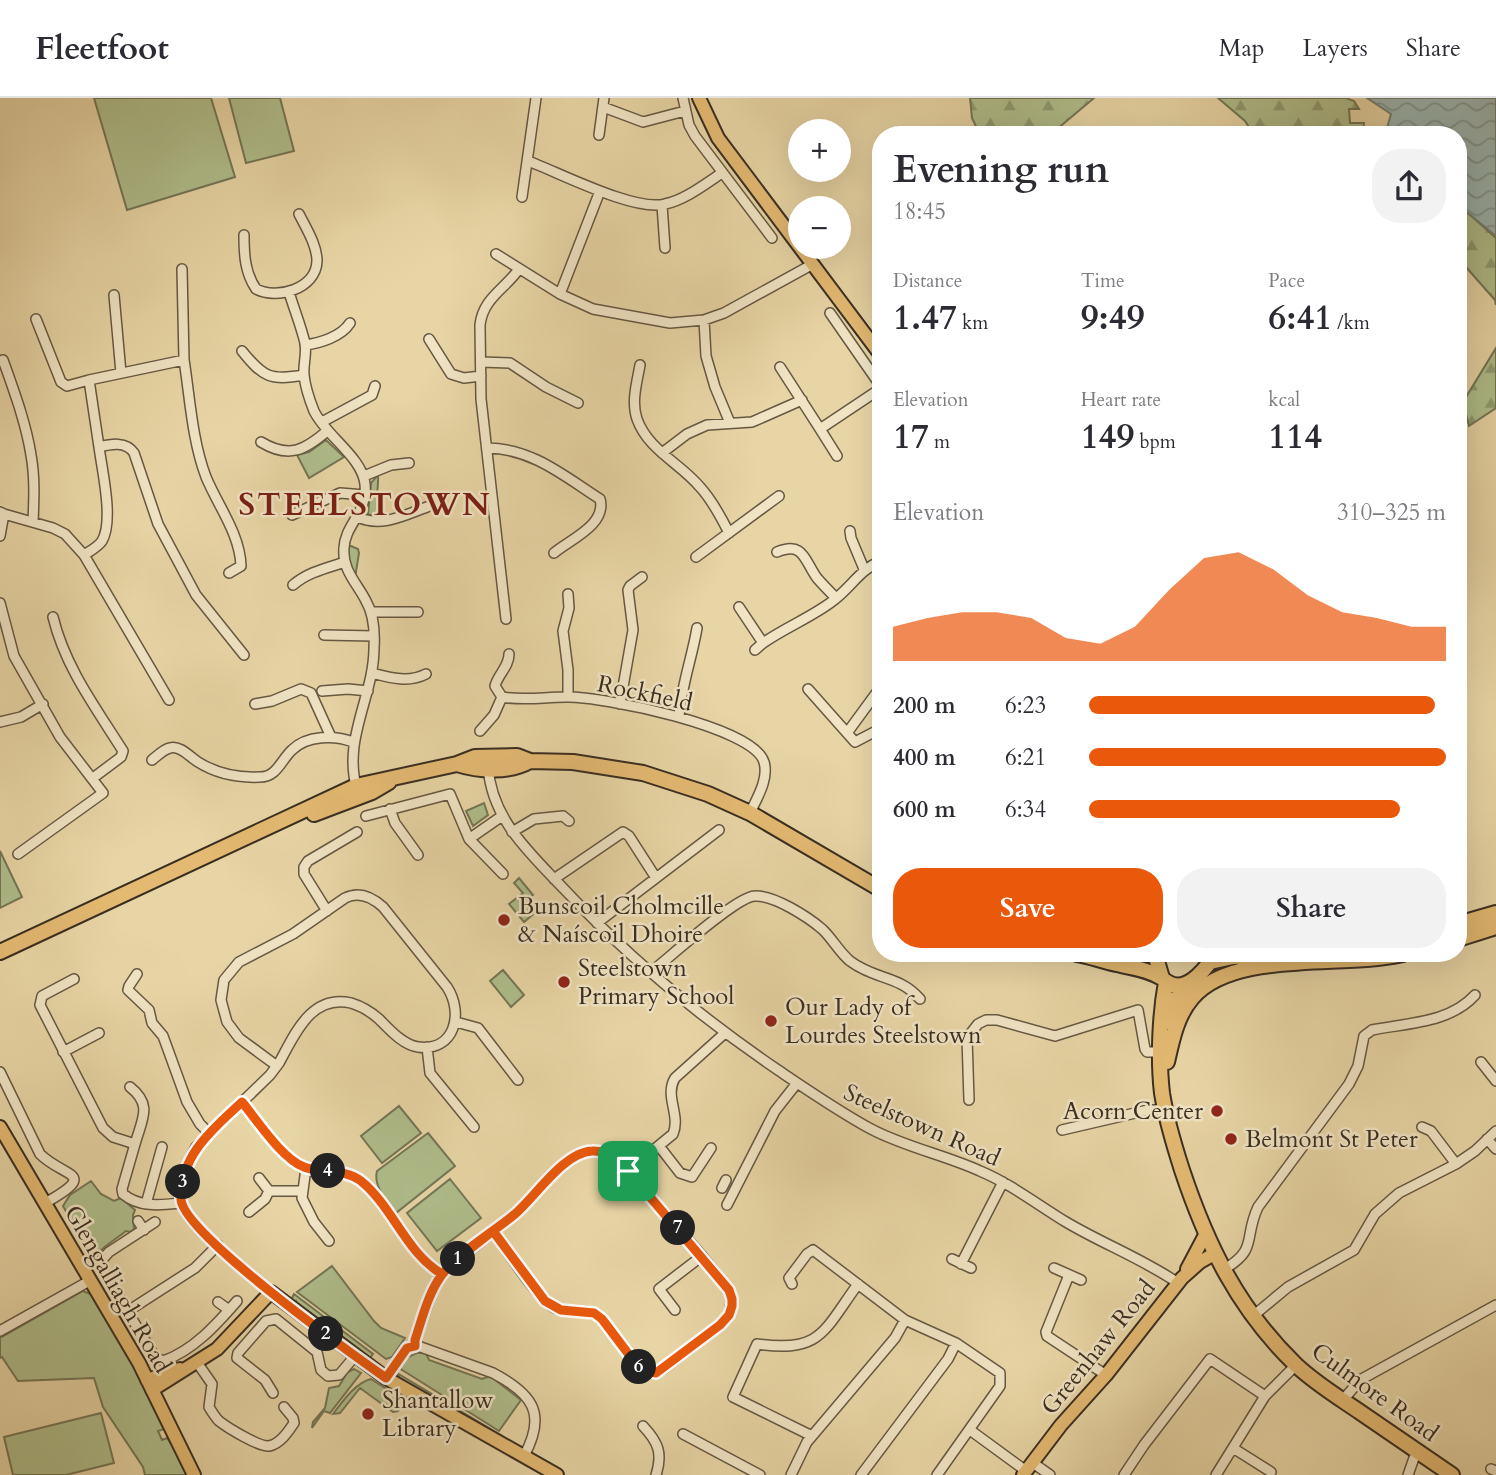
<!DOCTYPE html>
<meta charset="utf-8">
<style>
:root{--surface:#fff;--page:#f2f2f3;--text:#2b2b33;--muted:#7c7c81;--line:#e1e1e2;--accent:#ea580c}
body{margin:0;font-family:Cardo,serif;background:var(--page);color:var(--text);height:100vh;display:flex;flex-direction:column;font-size:26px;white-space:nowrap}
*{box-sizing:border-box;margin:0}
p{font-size:23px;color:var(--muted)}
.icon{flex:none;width:38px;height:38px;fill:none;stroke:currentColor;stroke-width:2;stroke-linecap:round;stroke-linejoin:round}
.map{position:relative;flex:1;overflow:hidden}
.sheet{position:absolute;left:872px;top:28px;width:595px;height:836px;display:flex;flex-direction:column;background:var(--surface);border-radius:28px;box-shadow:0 7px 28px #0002}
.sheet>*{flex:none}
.buttons{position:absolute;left:788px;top:21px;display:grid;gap:14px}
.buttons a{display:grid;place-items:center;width:63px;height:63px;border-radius:50%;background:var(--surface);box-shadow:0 7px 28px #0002;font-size:35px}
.pin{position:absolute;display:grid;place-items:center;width:60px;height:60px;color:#fff;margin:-30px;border-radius:14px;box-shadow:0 4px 10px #0006}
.km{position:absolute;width:35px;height:35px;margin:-18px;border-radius:50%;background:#222;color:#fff;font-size:19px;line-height:35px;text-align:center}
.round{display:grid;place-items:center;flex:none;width:74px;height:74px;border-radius:28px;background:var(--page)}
.headline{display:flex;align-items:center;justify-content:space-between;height:119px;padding:0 21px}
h1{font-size:38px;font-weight:700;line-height:52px}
.figures{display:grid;grid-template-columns:repeat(3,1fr);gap:10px;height:119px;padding:7px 21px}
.figures div{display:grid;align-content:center}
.figures b{font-size:35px;font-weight:700}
.figures small{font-size:19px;font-weight:400}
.figures p{font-size:19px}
.chart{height:196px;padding:14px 21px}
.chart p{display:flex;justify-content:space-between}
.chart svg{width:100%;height:126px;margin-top:7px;fill:var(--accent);opacity:.7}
.action{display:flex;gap:14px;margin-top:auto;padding:14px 21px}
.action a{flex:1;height:80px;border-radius:28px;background:var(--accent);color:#fff;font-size:28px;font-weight:700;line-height:80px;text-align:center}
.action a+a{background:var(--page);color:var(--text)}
ul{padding:0 21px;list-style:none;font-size:23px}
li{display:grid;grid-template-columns:112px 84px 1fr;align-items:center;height:52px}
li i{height:18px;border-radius:9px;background:var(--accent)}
header{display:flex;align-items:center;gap:42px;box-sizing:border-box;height:98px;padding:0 35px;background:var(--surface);border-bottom:2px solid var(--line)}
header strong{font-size:33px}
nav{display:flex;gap:38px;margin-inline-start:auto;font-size:24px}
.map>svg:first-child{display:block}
.green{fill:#afbe8b;stroke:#747656;stroke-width:2}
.forest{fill:url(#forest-firs);stroke:#747656;stroke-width:2}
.water{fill:url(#water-waves);stroke:#748078;stroke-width:2}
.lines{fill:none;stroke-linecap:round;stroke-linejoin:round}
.minor-casing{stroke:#655843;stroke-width:12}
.major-casing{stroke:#392e22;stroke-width:16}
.highway-casing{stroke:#392e22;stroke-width:18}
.minor{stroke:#f0e4c4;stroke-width:9}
.major{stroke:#e4ba72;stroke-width:12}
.highway{stroke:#e4ba72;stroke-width:14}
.route-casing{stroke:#fff;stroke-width:14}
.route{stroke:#ea580c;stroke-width:9}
.poi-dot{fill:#8f2418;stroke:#f0e4c4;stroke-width:2.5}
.labels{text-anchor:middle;stroke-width:5;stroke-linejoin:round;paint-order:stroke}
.street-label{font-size:24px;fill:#392e22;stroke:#f0e4c4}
.poi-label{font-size:24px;fill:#392e22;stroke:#f0e4c4;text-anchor:start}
.district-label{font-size:32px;font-weight:bold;letter-spacing:2px;fill:#7a1f14;stroke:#f0e4c4}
</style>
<header>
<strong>Fleetfoot</strong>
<nav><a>Map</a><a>Layers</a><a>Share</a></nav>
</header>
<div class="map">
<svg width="1496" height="1377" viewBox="0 0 1496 1377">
<defs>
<pattern id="forest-firs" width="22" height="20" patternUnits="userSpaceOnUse" patternTransform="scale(1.75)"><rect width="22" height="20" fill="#afbe8b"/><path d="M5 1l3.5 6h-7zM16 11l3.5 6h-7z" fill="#8f9b71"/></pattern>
<pattern id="water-waves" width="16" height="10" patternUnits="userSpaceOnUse" patternTransform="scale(1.75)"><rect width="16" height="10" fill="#9bb6b1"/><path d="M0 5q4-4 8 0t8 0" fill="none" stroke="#7f9490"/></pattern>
</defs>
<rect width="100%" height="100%" fill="#e8d5a5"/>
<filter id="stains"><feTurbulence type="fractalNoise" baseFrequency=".00286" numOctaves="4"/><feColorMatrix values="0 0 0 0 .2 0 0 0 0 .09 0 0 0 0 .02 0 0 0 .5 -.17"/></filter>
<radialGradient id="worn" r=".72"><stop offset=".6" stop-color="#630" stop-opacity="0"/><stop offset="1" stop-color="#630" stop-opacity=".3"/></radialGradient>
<path class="green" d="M94,0h117l24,79 -108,33z
M229,0h51l14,53 -48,12z
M326,342l18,17 -35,21 -12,-23 12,-3z
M378,377c1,15 -4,27 0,42h-4l-6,-3 3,-31z
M351,448l7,3 1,4 -4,25 -8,-20 1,-11z
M484,705l4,12 -15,11 -7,-15z
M0,753l22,46 -22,11z
M519,780l14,17 -5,5 9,11 -13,11 -15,-18 14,-11 -9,-10z
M503,872l21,25 -13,12 -21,-26z
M399,1008l22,27 -39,30 -21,-27z
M428,1035l27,33 -59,47c-9,-12 -23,-26 -19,-42z
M450,1081l31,39 -44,33 -30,-38z
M91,1083l10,13 13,7 7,-3 14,12 -2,5 1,14 -3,3 -5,-1c-11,9 -27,17 -32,30l-31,-55 7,-11z
M332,1168l42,55 7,7 24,10 -13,19 -6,2 -89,-67z
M83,1193l10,4 40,71 31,63 -6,2 4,9 5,-2 13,18 8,19h-43l-2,-8 -40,-60 -9,-29 -76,3 -16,-24 -2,1v-20z
M294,1196l79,60 -4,5 -70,-51 -3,-7 -2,2 -3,-3z
M417,1255h9l3,7 53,19 8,-3 31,24 -22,31 -100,-63 7,-10z
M354,1271l7,4 -31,40 -6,-2 -12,17 1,-6 12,-14 4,-20 10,-2 8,-13z
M397,1275l105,63 -1,2 -100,-57z
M371,1281l34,22 -7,10 -5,1 -33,-24 -20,25 -7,1c10,-13 22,-31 38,-35z
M101,1315l13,50 -48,12h-53l-9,-38z"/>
<path class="forest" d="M970,0h124l-44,37h-70l-8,-17z
M1218,0h128l8,3 5,8h-10l1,14h14l-1,12h-109l-9,-14z
M1458,106l38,34v67l-1,-5 -37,-42z
M1496,250v60l-27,18 -6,-24z"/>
<path class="water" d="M1367,0h129v138l-38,-31v-70h-73l6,-21z"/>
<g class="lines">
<defs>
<path id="minor" d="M683,0l6,27 6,11 77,102
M603,9l40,15 42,-11
M599,37l5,-37
M528,63c32,12 107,51 137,43 20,-4 40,-20 57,-31
M522,99l14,-99
M662,107l3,43
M244,137c0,20 1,38 12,54 21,11 60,0 61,-28 0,-16 -11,-33 -18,-47
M496,156l64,40 33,15 77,14 34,-3 20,-7 89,-49
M182,171l2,91
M289,194c5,17 12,34 16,51 2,11 -2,21 -1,32 1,10 6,26 10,36 12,25 48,46 51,73 3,29 -20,40 -21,64 -2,22 13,35 22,53 8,14 9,31 8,47 0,48 -32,92 -17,141
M560,196l40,-103
M114,197l7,78
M830,215l50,72
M36,221l25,63 6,4 22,-6
M704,222l2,36 9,31 15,36
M429,241l22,35 13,4 17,-2
M305,247c15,-2 36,-8 45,-22
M242,253c21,26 28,30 62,24
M3,262c11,31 23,63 28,95 4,22 3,44 2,67
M481,264l29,1 36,24 32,16
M640,267c-3,17 -9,37 -3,54 11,31 43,44 63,68 12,13 21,30 29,46
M780,269l40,62
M322,324l50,-27 3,-9
M261,344c28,17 44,8 66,-11
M99,349l-10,-67 95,-20c6,38 8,80 22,117 12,29 34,57 35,89l-12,7
M488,350c45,1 76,28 112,51 7,26 -31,41 -46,54
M662,355l25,-19 20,-9 45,-3 50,-22
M837,358l-17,-27 60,-40
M364,378l27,-11 18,-2
M4,416l49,14 12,6 19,21 85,145
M292,417l48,-22 25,2
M358,419c23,11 47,-2 69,-10
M850,433l1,7 13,31
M0,438l4,-22 -4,-2
M777,454c27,-11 27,8 40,26 6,7 13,14 19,20
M84,457c6,-4 14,-8 18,-14 12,-20 0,-71 -3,-94 12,-3 27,-6 35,6l24,71 38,71 48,60
M696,459l83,-61
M293,487c15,-13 34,-17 52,-23
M0,505l14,53 46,81 43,56 -85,61
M739,509l24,36c23,-16 51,-27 71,-43 18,-14 25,-29 46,-39
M371,514h47
M53,519c12,50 43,91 70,134l-2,6 -28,21
M506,521l-25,-220 -1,-74c3,-27 25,-36 39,-56
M324,537l50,1
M755,552l8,-7
M509,556c0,13 -11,20 -14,32l7,11c22,4 42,0 64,0 36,-1 188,30 198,65 5,17 -7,36 -14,51
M372,575c19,5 37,10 54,1
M880,590l-33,45 8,9 25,-13
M808,591l39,44
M322,593l26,-2 20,2
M568,598v-26l-5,-39 6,-23 -1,-14
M255,606l17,-3 29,-12 10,4 20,44
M620,606l13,-74 -5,-40 2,-4 12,-9
M679,619c2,-30 13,-59 18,-89
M0,624l21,-5 22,-13
M480,633l14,-16 8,-18
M152,662c5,-4 12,-11 18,-12 10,-3 20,9 28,14 19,12 40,16 62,15 17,0 21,-17 32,-27 15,-15 43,-15 61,-8
M488,668c3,53 42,87 76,123 64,68 136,128 214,181 31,21 60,41 93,59 34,18 74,26 109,42 31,13 58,34 86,51 37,22 77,37 112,61
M390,711l5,14 23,32
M366,718l84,-22 19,45 34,35
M512,734l22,-13 29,-3 6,5
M469,741l33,-23
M554,781l69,-47 6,4 27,42
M327,813l-23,-37v-7l4,-6 49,-29
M597,825l122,-93
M651,874c18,-14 86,-76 104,-76 19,-1 53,21 67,33 10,9 17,23 28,32 25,19 49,14 70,38
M137,876l-8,12 -1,4 21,20 3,13 11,13 24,66 13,22 9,9
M74,881l-32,17 -2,9 63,123 10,9 22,7 -13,45 1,5c17,14 38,11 59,9
M456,924l22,6 40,52
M427,949l3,26 44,54
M63,954l36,-19
M1481,964l15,19
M0,974l40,82c24,24 60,18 5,49
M130,989c23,18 12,32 5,57
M969,1002l-2,-62 11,-14 8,-4h11l58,16 83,-26 7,39 2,3h14
M242,1004c16,19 40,57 62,65 19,7 40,1 57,14 32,26 45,72 81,93
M1422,1029l9,4 25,33
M1062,1032l86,-20h18
M1487,1041l9,10
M659,1048l21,27 12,4 19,-29
M306,1070l-4,30 12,24 15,19
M628,1073l45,-37c8,-19 -9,-38 2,-56l50,-45
M259,1080l10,13h33
M722,1090l4,-8
M146,1106l16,-57
M727,1107l48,-94 22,-28
M249,1114l16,-13 4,-8
M138,1123l6,9
M155,1124l-46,30 -8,9 1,8 53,88 8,4c30,-10 54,-37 74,-60
M952,1161l19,9
M961,1166l42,-82
M1054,1170l27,12
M1223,1172c36,-21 20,-31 35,-63l91,-123 9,-18 6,-30 8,-6c35,-7 78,-7 103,-35
M1069,1177l-23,57 1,4 59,39
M792,1186l-3,-6 18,-24 6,-4 92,70 51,23 44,30v13l-63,89
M271,1194c-20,-18 -83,-65 -89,-88 -5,-17 6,-42 14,-57l74,-72 9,-12c16,-29 32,-69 72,-60 10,3 20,9 28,16 10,10 24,26 39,28 37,5 46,-34 29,-60l-64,-80c-11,-10 -24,-16 -38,-9l-52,36 -54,28 -15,18 -3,20 6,22 12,16 38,28
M218,1204l11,8
M675,1212l-16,-21 43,-33
M128,1213l67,-43 23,-23
M1253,1218l35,-29 66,-37 21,-36 24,-21 57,-29 19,-13 21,-20
M0,1233l91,-51
M415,1247l78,28c40,21 54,41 31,83
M196,1263l16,23 -3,23c3,5 6,10 10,14 9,7 40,26 50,25 11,-2 19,-14 25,-23l-1,-5 -9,-11
M386,1280l21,-30 8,-3v-5l20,-56 12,-15 71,-57 37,-40 25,-19 13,-3 21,7 14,14 74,85 27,34 3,9 -3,16 -9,10 -57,44 -7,3 -14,-2 -40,-51c-17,-14 -30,-4 -47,-11 -17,-8 -49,-59 -62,-77
M273,1295l-8,-13 -28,-22 1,-5 28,-32 10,-2 41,33 4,18 7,6 11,-1 16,-19
M1343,1302l17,-20 136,-75
M643,1328c15,16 20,27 13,49
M970,1332l56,41
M683,1336l77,41
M812,1338l-79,-39 24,-53c64,9 66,-12 101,-60
M1233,1350l38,24
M1033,1365l17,12
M1491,1371l5,2
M791,1377l16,-33 88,-104 10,-18
M861,1377l87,-116 8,-16
M1124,1377l20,-30 66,-86 55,37
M1216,1377l49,-79 31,-31
M1408,1377l6,-17 5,-5"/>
<path id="major" d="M699,0l19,40 162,216
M0,1029l139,236 55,112
M1187,1171l18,-34
M147,1282l33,-11
M152,1292l65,-41 54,-57 115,86 171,97
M1023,1377l38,-50 45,-50 76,-97 18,-16 14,-8"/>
<path id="highway" d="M457,666c22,7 52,9 73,-3
M314,716l58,-22 17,-10
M1458,826l38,-11
M1458,841l38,-12
M0,854l356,-166 101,-22 18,-7 42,-1 13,5 43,1 70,11 65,21 42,19 130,76
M1077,856c15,2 26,8 40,10 16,4 30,5 45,14
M1158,856l-1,7 5,17c21,21 42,-7 54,-24
M1210,864l23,-5 67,-3
M1166,884c-6,33 -8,77 -4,111 4,26 12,52 20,77 25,75 56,139 114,195 19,18 42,32 64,47 31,21 61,42 92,63
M1166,924l9,-22 15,-17
M1167,964c5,-22 10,-47 25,-64 41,-49 152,-30 211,-44"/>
</defs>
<use href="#minor" class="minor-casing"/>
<use href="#major" class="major-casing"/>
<use href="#highway" class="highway-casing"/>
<use href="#minor" class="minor"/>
<use href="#major" class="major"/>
<use href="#highway" class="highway"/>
</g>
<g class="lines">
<defs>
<path id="route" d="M628,1073c-10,-10 -20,-21 -36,-20 -28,1 -57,46 -77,63 -24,20 -55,37 -74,62 -13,18 -19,43 -26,64v6l-8,2 -21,30c-34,-24 -204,-145 -205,-179 -1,-44 32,-70 61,-97 15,18 40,57 62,65 19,7 40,1 57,14 32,26 45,72 81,93 15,-16 33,-29 51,-43l52,70 16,9 33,3 8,6 34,45 6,6 14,3 64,-48 9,-10 3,-9v-7l-3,-9 -101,-119"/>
</defs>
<use href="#route" class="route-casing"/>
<use href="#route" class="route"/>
</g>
<g class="poi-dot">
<circle cx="504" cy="822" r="7"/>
<circle cx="564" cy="884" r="7"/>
<circle cx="771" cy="923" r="7"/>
<circle cx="1217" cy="1013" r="7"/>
<circle cx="1231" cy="1041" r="7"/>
<circle cx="368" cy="1316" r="7"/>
</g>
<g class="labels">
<g class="street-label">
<text transform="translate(645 595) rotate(12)" y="8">Rockfield</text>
<text transform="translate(922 1027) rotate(24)" y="8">Steelstown Road</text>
<text transform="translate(118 1191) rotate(60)" y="8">Glengalliagh Road</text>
<text transform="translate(1098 1249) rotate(-51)" y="8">Greenhaw Road</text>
<text transform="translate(1375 1294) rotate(36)" y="8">Culmore Road</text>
</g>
<g class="poi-label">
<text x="518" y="816">Bunscoil Cholmcille<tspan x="518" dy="28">&amp; Naíscoil Dhoire</tspan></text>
<text x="578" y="878">Steelstown<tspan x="578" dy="28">Primary School</tspan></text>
<text x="785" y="917">Our Lady of<tspan x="785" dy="28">Lourdes Steelstown</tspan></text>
<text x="1203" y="1021" text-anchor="end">Acorn Center</text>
<text x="1245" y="1049">Belmont St Peter</text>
<text x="382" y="1310">Shantallow<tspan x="382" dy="28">Library</tspan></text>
</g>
<g class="district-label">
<text x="365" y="417">STEELSTOWN</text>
</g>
</g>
<rect width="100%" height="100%" filter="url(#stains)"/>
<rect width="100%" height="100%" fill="url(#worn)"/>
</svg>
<div class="buttons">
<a>+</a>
<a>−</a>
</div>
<div class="pin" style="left:628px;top:1073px;background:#1e9e55"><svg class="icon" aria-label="arrive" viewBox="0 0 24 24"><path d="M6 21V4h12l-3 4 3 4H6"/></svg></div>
<b class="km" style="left:458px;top:1161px">1</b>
<b class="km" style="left:326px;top:1236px">2</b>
<b class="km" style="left:183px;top:1084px">3</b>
<b class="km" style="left:328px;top:1073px">4</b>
<b class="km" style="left:639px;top:1269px">6</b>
<b class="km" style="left:678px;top:1130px">7</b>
<section class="sheet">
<div class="headline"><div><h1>Evening run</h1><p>18:45</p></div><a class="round"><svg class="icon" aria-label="share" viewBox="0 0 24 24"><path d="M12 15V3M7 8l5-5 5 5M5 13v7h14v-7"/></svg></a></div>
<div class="figures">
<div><p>Distance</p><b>1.47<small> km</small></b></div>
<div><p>Time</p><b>9:49</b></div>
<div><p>Pace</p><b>6:41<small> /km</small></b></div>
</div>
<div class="figures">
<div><p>Elevation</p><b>17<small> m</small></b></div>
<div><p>Heart rate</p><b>149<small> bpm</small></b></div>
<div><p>kcal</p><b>114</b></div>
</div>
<div class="chart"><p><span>Elevation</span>310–325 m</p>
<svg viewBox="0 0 160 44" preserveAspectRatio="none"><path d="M0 44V32L10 29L20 27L30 27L40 29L50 36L60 38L70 32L80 19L90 8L100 6L110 12L120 21L130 27L140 29L150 32L160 32V44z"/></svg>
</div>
<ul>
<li><b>200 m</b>6:23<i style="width:97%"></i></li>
<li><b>400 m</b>6:21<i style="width:100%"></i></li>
<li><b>600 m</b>6:34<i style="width:87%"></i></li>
</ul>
<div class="action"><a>Save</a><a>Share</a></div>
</section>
</div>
